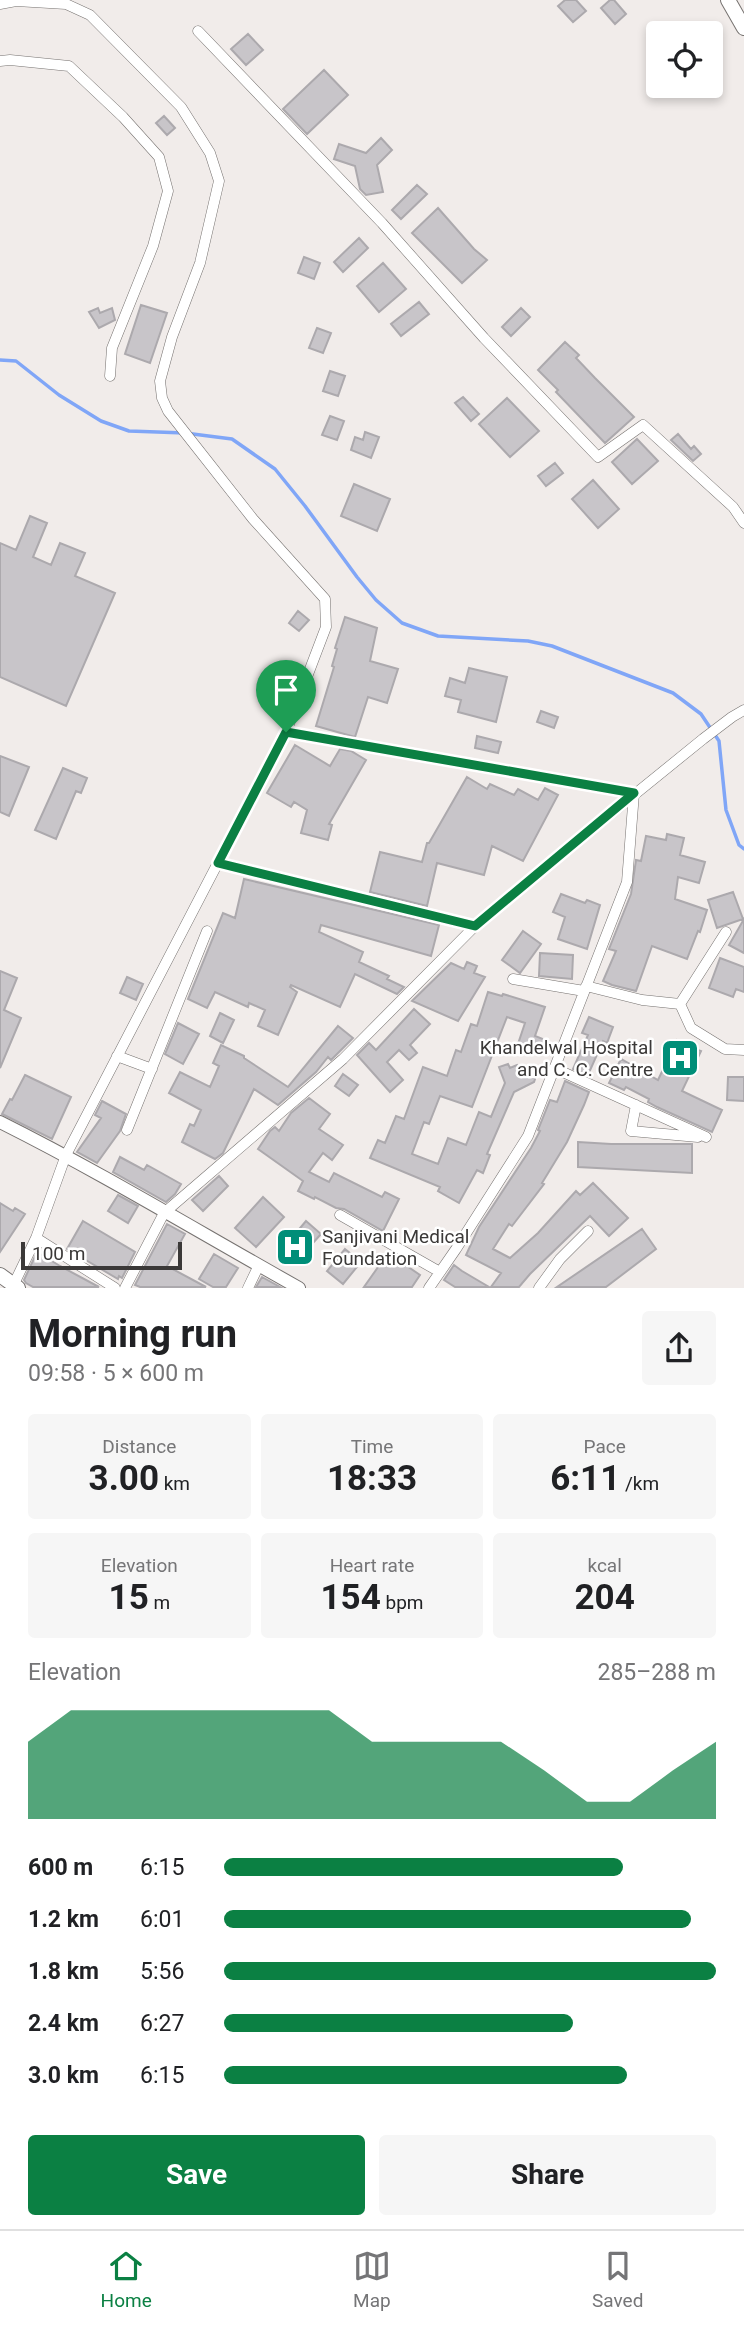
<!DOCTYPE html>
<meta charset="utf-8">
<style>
:root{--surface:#fff;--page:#f6f6f6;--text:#202124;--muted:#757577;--line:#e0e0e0;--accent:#0b8043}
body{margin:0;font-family:Roboto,sans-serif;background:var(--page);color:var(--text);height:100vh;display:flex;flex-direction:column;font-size:26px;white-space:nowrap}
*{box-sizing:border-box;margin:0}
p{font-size:23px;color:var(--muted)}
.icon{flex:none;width:38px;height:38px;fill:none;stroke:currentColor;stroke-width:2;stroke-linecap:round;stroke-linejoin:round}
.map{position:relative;height:1288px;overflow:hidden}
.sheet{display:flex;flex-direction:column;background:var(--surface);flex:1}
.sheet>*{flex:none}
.fabs{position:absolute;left:646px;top:21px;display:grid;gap:14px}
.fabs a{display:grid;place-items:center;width:77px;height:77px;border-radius:7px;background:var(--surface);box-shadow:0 4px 10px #0003;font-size:35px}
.scale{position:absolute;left:21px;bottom:18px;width:161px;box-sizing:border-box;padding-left:7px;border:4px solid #3b3938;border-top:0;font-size:19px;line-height:24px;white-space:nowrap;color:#3b3938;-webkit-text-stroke:5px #fff;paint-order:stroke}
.pin{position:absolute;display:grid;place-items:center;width:60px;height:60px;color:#fff;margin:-72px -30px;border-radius:50% 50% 50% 0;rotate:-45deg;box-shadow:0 0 7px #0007}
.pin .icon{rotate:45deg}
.round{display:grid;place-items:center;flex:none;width:74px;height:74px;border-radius:7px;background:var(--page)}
.head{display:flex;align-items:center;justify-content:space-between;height:119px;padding:0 28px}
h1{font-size:38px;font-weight:700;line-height:52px}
.figures{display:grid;grid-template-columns:repeat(3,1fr);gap:10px;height:119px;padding:7px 28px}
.figures div{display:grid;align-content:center;border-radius:7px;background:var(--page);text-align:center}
.figures b{font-size:35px;font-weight:700}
.figures small{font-size:19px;font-weight:400}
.figures p{font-size:19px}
.chart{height:196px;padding:14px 28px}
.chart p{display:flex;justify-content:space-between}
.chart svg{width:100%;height:126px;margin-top:7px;fill:var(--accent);opacity:.7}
.cta{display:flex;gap:14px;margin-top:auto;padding:14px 28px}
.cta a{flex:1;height:80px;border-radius:7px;background:var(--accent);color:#fff;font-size:28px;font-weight:700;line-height:80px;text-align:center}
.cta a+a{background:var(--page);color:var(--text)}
ul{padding:0 28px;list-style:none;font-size:23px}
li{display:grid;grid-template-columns:112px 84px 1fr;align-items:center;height:52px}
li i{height:18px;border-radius:9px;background:var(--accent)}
.tab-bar{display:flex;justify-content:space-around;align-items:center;height:98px;border-top:2px solid var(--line);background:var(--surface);font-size:19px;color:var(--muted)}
.tab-bar a{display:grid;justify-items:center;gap:4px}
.tab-bar .active{color:var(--accent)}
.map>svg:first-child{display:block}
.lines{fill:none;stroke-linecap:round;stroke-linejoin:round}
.stream{stroke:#80a6f7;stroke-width:3.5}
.building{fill:#c8c5c9;stroke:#aca9ad;stroke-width:2}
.minor-casing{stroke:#767270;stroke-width:11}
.tertiary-casing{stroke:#767270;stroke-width:14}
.secondary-casing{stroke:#767270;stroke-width:16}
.minor{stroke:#fff;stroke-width:10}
.tertiary{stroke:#fff;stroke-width:12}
.secondary{stroke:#fff;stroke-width:14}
.route-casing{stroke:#fff;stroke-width:14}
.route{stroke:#0b8043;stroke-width:9}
.labels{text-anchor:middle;stroke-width:5;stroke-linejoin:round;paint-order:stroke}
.poi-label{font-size:19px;fill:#3b3938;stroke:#fff;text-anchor:end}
</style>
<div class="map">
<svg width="744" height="1288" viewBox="0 0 744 1288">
<rect width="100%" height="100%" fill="#f1ecea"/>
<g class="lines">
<path class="stream" d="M0,360l16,1 43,34 42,26 28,10 56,2 47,6 43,30 30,37 52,71 19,23 26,23 36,13 90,5 24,5 121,47 28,21 18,27 7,69 13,35 5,4"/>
</g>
<path class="building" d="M565,0h11l10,11 -13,11 -15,-16z
M610,0h4l12,14 -11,10 -14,-16z
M248,34l15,16 -17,15 -15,-16z
M324,70l24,25 -41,39 -24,-25z
M164,116l11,12 -8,7 -11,-12z
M381,138l11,12 -15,15 6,27 -17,3 -6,-6 -5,-23 -21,-7 5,-15 27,9z
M417,185l10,9 -26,25 -9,-9z
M438,208l36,41 13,11 -25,23 -50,-50z
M359,238l9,10 -25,24 -9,-10z
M304,257l16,6 -6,16 -16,-6z
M383,263l23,26 -27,23 -22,-26z
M419,302l10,12 -28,22 -10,-12z
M141,305l26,8 -17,50 -25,-9z
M98,308l2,5 12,-5 3,12 -16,8 -10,-16z
M521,308l9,9 -19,19 -9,-9z
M317,328l14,5 -8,20 -14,-5z
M565,342l14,13 -3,3 19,20 39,39 -29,26 -49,-51 2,-2 -20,-20z
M330,371l15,5 -7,20 -15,-5z
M463,397l16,17 -8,7 -16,-18z
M507,398l32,33 -29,26 -31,-33z
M330,416l14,5 -7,19 -15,-5z
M365,432l14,5 -8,21 -20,-8 4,-13 8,3z
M678,434l13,15 3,-3 7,8 -8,7 -22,-21z
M637,439l21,22 -26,23 -20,-22z
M555,463l8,10 -17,13 -8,-10z
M593,480l26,29 -21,19 -26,-29z
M354,484l36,15 -13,32 -36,-15z
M30,516l17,7 -14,34 18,8 9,-22 25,10 -10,23 40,17 -49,113 -66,-29v-134l16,7z
M298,611l11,9 -10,11 -10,-8z
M345,617l32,11 -7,33 28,8 -11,34 -19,-6 -13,40 -39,-11 18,-59 -2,-1 5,-17 -2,-1z
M469,668l38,9 -11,45 -38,-10 3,-12 -16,-4 5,-18 15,5z
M541,711l17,6 -4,11 -17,-6z
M477,736l24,6 -3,11 -23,-5z
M295,745l35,21 10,-17 11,2 15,9 -37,64 3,1 -4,15 -27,-7 6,-23 -13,-8 -3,5 -24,-14z
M0,756l29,11 -20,49 -9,-4z
M63,768l24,10 -6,15 -5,-2 -20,48 -21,-9z
M467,777l20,12 3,-5 24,11 4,-6 20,11 7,-12 13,7 -35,66 -31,-15 -8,29 -47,-12 -10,43 -57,-14 10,-40 42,10 5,-19h2z
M667,834l17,4 -4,17 25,7 -6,21 -21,-6 -3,22 32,11 -7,22 -2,-1 -11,28 -35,-13 -16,45 -24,-6 -9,-4 13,-30 -7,-2 22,-55 5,-34 5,1 5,-25 20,4z
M244,879l195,46 -8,31 -110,-31 -2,7 44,20 -4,10 30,14 -2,3 17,8 -7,7 -42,-20 -15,33 -49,-22 -1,2 7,5 -19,43 -20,-9 7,-16 -16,-7 -1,4 -33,-15 -8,16 -19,-9 35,-86 12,5z
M733,892l10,27 -26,9 -9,-28z
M561,894l24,9 2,-3 13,5 -13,44 -29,-10 7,-22 -12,-5z
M744,919v34l-15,-8z
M523,931l18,13 -21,29 -18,-13z
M540,953l33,2 -1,24 -33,-3z
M720,958l24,9v25l-8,-3 -3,8 -24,-9z
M467,962l10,4 -3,7 11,4 -27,44 -46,-20 39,-38 13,6z
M0,971l17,7 -13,32 17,8 -21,50z
M127,977l16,7 -7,16 -16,-7z
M488,992l14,4 1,-2 42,13 -10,29 13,5 -4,12 -26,-9 7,-21 -18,-6 -35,90 -32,-11 -11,28 -5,-2 -12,32 26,10 10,-26 18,7 13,-33 12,5 14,-34 -6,-16 9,-3 2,4 7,-3 2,3 11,1 5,10 -1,3 -20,10 -27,62 3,1 -7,18 -6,-3 -18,33 -21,-12 2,-4 -70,-29 8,-18 7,3 11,-27 8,3 19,-52 24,9 9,-26 5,2 10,-28 6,2z
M414,1009l16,15 -20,21 7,8 -8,7 -10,-10 -12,12 16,18 -13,12 -33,-37 12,-12 7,7z
M220,1013l14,7 -11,23 -13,-7z
M589,1017l24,10 -6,16 -4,-2 -15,34 -15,-6 15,-34 -6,-2z
M178,1023l21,11 -16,30 -18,-10z
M338,1026l15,12 -22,22 -3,-3 -12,15 -38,33 -24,-16 -31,64 -8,6 -33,-17 8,-18 4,2 7,-16 -32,-17 11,-21 30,15 9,-21 -6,-3 8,-18 23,11v2l44,29z
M677,1040l19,6 -1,3 6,2 -19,40 40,19 -10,22 -55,-25 -9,-5 1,-3 -23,-12 -2,3 -15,-7 12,-24 37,21z
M343,1074l15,11 -9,11 -14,-10z
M25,1075l46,22 -19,42 -50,-25 8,-15 2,1z
M728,1077h16v24l-17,-1z
M565,1081l24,11 -5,13 -17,37 -25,41 2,1 -32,42 -3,-2 -16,25 17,9 28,-25 38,-42 4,4 13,-12 35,35 -19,18 -19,-20 -60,58 -11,13h-28l10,-14 -35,-18 13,-28 52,-79 9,-17 -2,-1 12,-30 7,2z
M309,1098l21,16 -11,15 24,16 -11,15 -9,-7 -14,19 20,10 5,-9 48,24 3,-5 14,7 -16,32 -39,-22 -8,-1 -21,-11 -1,2 -16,-8 5,-10 -45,-32 12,-18 5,-4 4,4 12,-18z
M102,1101l24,13 -6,17 -23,32 -20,-11 24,-34 -6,-3z
M578,1142l33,2h81v29l-114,-6z
M120,1157l24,13 3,-5 34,19 -6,10 -9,8 -53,-30z
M219,1176l9,10 -25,25 -11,-11z
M118,1195l20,11 -10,17 -20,-12z
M263,1197l21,20 -28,30 -21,-19z
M0,1203l13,8 2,-3 10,6 -25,38z
M83,1221l52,31 -13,26 -3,-2 -1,3 -51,-30z
M306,1221l15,13 -27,30 -14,-12z
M167,1224l18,10 -18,32 39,21h-66l-5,-2z
M642,1229l14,20 -50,38h-49z
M345,1249l16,13 -18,22 -16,-13z
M37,1252l23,14 39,21h-66l-7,-4 -2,-3z
M388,1253l32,22 -8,12h-48z
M214,1254l24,14 -12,19h-13l-14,-8z
M454,1265l8,6 27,16h-34l-11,-7z
M262,1277l18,10h-24z"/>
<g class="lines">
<defs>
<path id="minor" d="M0,4l16,-3 50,3 24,11 91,92 29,46 9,28 -19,82 -28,74 -12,44 2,17 6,13 85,108 72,80 1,28 -40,105
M198,31l184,192 102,115 114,119 45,-32 90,82 11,16
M0,61l10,-1 59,6 54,51 36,40 9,34 -15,55 -41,102 -2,28
M218,862l257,64
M513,979l71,12
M586,986l56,14 38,4 11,24 34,21 19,1
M680,1004l46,-72
M117,1056l35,13
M554,1068l152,69
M636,1105l-5,26 67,6
M127,1130l80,-199
M340,1215l100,57
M36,1238l79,50
M12,1288l24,-50 30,-83 220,-423 348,61 -7,89 -99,254 -72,113 -27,39
M125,1288l39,-75 179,-154 132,-133 43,-37 185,-150 29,-22 12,-7
M248,1288l11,-23
M539,1288l21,-29 28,-28"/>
<path id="tertiary" d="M0,1122c102,51 199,110 299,166"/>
<path id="secondary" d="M728,0l16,28
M0,1275l18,13"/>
</defs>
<use href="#minor" class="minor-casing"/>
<use href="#tertiary" class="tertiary-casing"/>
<use href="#secondary" class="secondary-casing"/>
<use href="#minor" class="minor"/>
<use href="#tertiary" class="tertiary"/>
<use href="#secondary" class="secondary"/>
</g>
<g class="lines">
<defs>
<path id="route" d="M286,732l348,61 -159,133 -257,-63z"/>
</defs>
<use href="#route" class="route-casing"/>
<use href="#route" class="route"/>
</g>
<defs>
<symbol id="hospital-square" viewBox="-11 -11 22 22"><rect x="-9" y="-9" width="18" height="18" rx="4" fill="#008e78" stroke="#fff"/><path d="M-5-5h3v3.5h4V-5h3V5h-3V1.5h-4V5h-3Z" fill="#fff"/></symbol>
</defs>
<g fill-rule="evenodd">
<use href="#hospital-square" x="658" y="1036" width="44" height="44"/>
<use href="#hospital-square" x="273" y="1225" width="44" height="44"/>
</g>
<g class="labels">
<g class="poi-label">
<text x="653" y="1054">Khandelwal Hospital<tspan x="653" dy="22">and C. C. Centre</tspan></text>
<text x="322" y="1243" text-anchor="start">Sanjivani Medical<tspan x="322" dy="22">Foundation</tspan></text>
</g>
</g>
</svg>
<div class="fabs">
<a><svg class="icon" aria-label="locate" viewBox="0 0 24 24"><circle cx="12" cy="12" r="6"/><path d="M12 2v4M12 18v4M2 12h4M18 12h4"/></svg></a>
</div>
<div class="scale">100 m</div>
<div class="pin" style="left:286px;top:732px;background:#1e9e55"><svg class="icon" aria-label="arrive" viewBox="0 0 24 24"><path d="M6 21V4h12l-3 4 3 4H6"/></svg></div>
</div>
<section class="sheet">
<div class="head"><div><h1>Morning run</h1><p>09:58 · 5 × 600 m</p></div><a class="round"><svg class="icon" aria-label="share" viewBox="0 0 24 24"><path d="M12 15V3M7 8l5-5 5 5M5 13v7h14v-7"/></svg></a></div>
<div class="figures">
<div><p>Distance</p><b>3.00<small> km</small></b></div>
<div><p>Time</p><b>18:33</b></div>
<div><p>Pace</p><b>6:11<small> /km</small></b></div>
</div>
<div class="figures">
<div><p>Elevation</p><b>15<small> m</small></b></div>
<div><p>Heart rate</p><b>154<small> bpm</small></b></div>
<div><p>kcal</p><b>204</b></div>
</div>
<div class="chart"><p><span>Elevation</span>285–288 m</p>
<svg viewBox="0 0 160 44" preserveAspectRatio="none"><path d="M0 44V17L10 6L20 6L30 6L40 6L50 6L60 6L70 6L80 17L90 17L100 17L110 17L120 27L130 38L140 38L150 27L160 17V44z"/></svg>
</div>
<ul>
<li><b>600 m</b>6:15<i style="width:81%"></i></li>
<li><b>1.2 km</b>6:01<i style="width:95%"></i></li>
<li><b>1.8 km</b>5:56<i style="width:100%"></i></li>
<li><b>2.4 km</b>6:27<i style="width:71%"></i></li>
<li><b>3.0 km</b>6:15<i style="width:82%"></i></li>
</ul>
<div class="cta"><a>Save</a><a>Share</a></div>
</section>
<nav class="tab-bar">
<a class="active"><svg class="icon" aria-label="home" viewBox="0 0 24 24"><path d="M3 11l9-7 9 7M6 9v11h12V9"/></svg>Home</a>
<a><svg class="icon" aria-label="map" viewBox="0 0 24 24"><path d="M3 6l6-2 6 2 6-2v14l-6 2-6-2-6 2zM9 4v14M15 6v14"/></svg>Map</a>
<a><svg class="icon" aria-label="saved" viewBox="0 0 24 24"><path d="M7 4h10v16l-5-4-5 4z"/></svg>Saved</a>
</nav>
